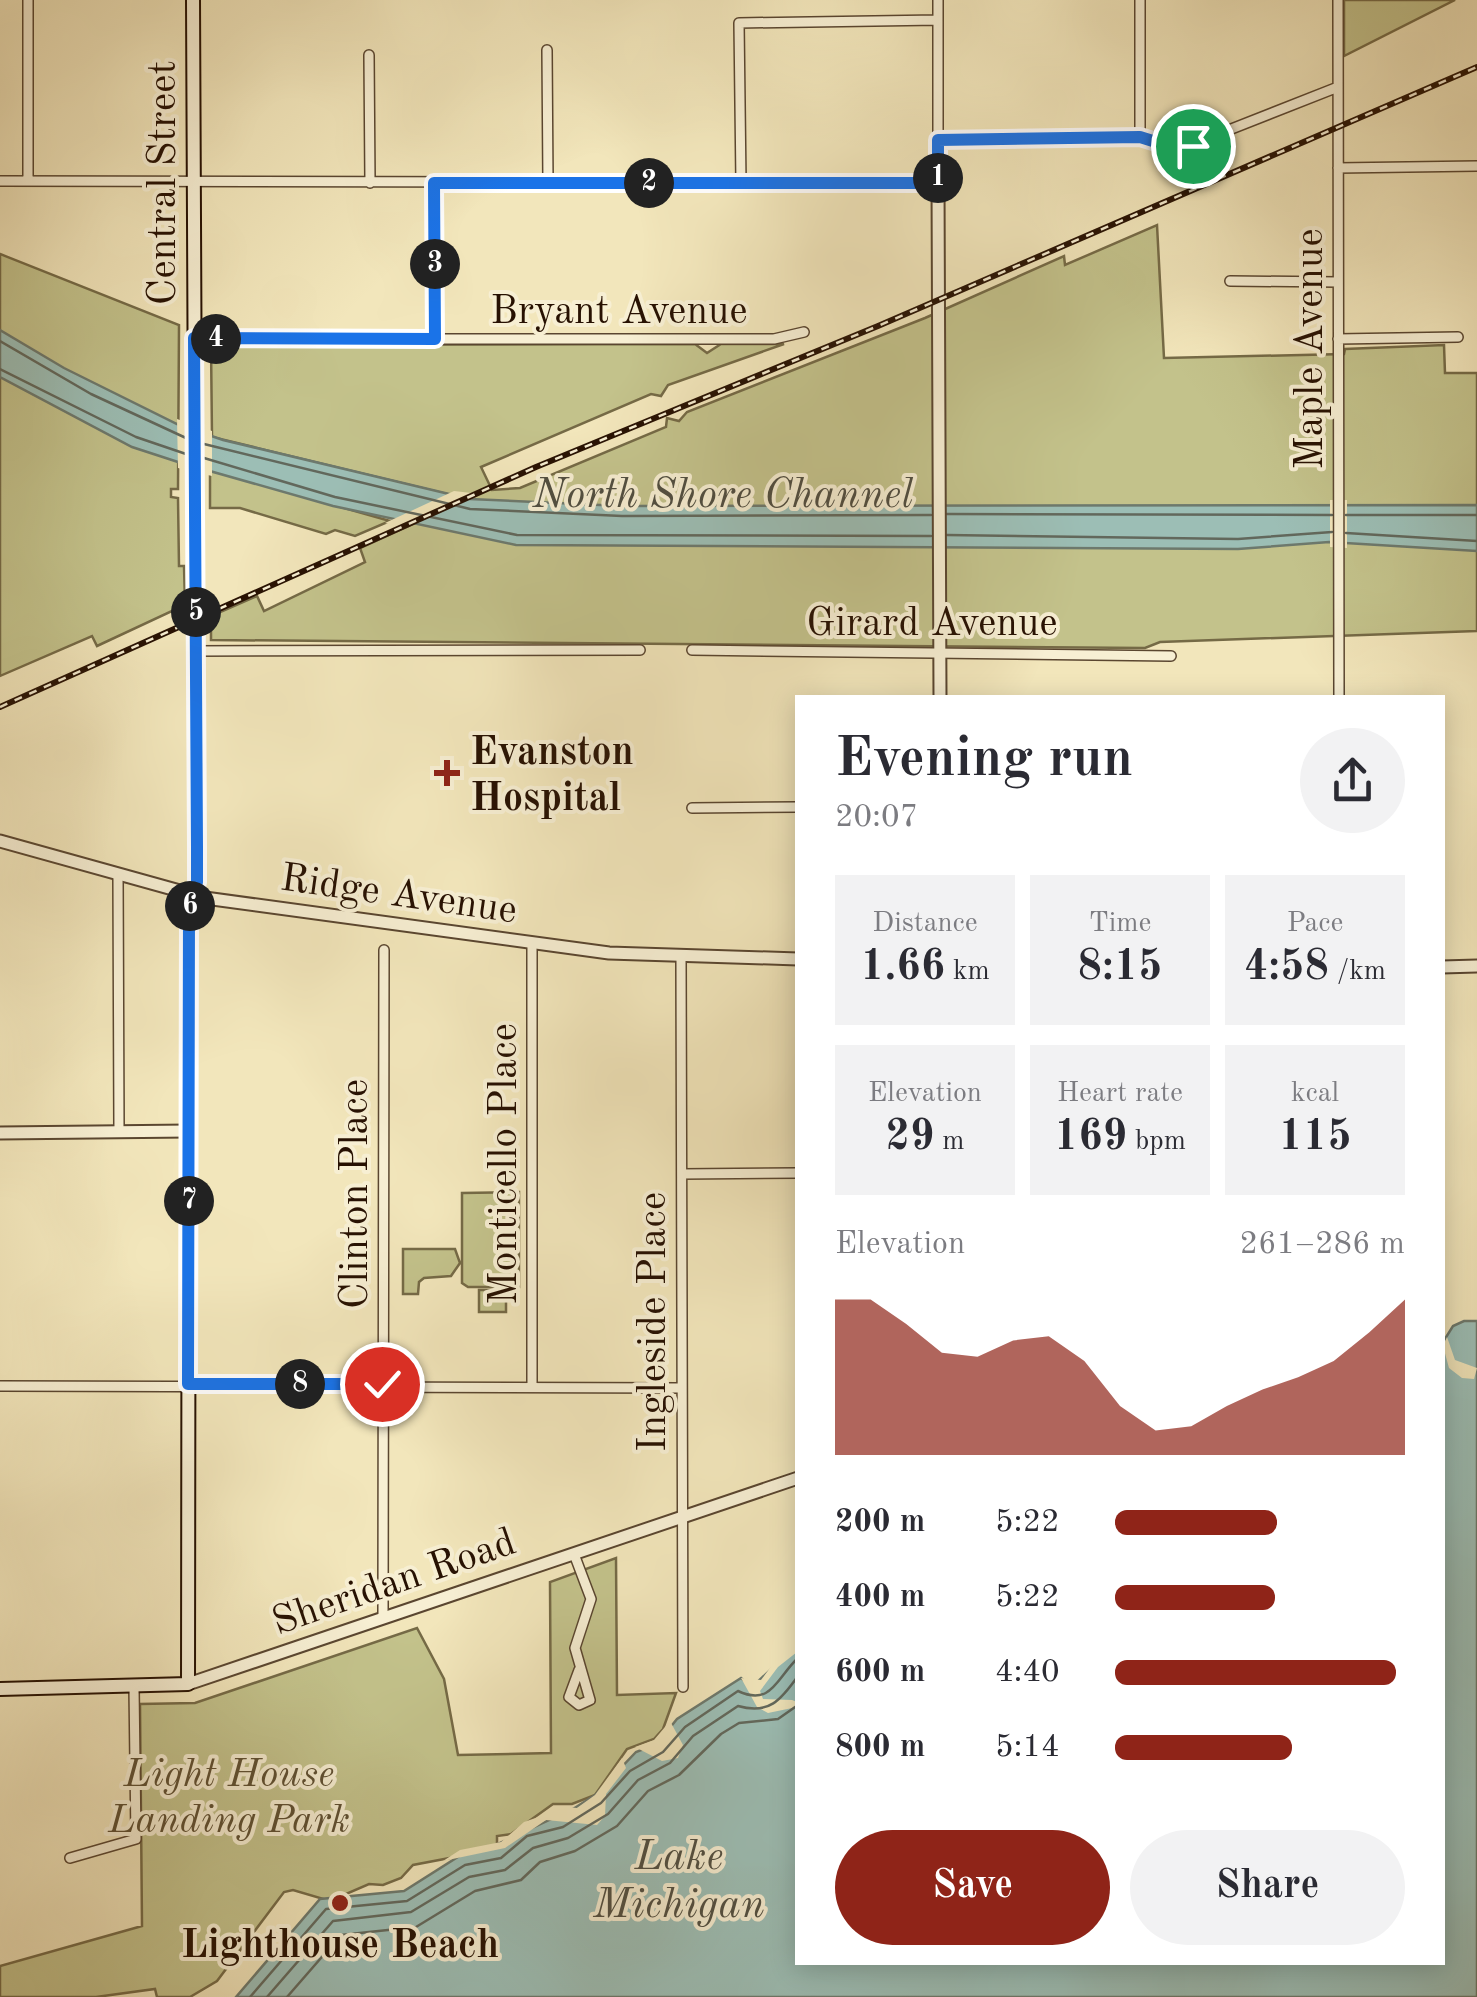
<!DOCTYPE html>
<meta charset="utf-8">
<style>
:root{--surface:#fff;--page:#f2f2f3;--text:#2b2b33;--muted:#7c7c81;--accent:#8f2418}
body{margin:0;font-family:"Old Standard TT",serif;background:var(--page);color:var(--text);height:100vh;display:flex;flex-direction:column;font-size:38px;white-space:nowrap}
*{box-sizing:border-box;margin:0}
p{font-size:32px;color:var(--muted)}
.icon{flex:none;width:55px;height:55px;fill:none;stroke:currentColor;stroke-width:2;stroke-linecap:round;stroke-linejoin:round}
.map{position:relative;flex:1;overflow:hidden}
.sheet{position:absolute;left:795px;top:695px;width:650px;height:1270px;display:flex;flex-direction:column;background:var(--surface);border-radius:0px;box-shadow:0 5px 25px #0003}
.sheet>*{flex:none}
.pin{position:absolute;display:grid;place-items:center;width:85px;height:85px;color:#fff;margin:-42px;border:5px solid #fff;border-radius:50%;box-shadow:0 2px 10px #0007}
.km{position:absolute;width:50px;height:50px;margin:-25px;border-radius:50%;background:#222;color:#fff;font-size:28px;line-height:50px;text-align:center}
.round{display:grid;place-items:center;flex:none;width:105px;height:105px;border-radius:52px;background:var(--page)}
.summary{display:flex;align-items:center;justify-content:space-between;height:170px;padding:0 40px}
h1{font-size:55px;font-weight:700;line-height:75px}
.stats{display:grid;grid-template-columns:repeat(3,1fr);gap:15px;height:170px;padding:10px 40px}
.stats div{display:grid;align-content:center;border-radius:0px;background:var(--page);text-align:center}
.stats b{font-size:42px;font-weight:700}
.stats small{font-size:28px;font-weight:400}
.stats p{font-size:28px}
.chart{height:280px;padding:20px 40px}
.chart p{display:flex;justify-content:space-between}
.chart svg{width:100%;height:180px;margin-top:10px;fill:var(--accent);opacity:.7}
.action{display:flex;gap:20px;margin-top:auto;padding:20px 40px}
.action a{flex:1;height:115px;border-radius:60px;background:var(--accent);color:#fff;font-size:40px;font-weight:700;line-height:115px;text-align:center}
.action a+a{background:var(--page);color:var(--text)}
ul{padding:0 40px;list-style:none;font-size:32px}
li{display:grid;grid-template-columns:160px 120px 1fr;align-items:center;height:75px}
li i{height:25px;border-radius:12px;background:var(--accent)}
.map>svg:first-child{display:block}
.green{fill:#c3c28b;stroke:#756a46;stroke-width:2.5}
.water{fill:#9cbeb5;stroke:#6d796d;stroke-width:2.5}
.pier{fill:#f2e6bb}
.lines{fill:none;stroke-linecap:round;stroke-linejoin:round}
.shore{stroke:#62685c;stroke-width:2.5}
.minor-casing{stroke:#5a4630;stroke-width:12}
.tertiary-casing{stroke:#5a4630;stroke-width:15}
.secondary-casing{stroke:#271102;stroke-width:16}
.minor{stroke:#f7efd3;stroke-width:9}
.tertiary{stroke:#f7efd3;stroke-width:11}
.secondary{stroke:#f7efd3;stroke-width:12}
.rail-casing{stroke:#271102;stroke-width:6}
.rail{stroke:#f7efd3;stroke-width:2.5;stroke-dasharray:8;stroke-linecap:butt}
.route-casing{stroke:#fff;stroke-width:20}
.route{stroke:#1a73e8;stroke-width:12}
.poi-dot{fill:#8f2418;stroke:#f7efd3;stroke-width:4}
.labels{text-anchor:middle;stroke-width:8;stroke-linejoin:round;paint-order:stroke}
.street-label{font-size:40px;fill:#271102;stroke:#f7efd3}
.poi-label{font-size:40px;font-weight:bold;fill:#271102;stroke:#f7efd3;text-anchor:start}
.park-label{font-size:40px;font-style:italic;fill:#5e4f32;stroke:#f7efd3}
.water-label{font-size:42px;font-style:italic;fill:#504e41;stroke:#f7efd3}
</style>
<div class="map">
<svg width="1477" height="1997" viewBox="0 0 1477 1997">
<rect width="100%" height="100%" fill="#f2e6bb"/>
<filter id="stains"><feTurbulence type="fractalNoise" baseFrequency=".002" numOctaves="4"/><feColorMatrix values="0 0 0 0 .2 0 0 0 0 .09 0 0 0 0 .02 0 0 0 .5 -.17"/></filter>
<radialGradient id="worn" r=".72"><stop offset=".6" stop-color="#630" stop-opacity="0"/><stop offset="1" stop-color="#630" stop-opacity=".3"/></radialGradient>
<path class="green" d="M1344,0h111l-111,56z
M1157,225l7,133 180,-4 1,-5 99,-4 1,28h32v258l-317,11 -15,6 -934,-8v-24l46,-20 7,15 101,-49 -5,-14 108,-49 -256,-62 -1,-92 484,-1 12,9 14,-9h63l-116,41 -7,11 -10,-2 -170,73 11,23 28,-2 146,-61 1,-9 12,3 8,-9 238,-94 139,-62 1,9z
M0,254l179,71 -1,164h-7v8l7,1 1,68h5l1,39 -88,41 -5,-10 -92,40z
M210,470l180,51 -35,15 -20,-6 -9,4 -86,-26h-30z
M519,1192v95h-51l-6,-4v-90z
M403,1249h52l5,14 -9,13 -27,2 -5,4 -1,12h-15z
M479,1290h27v22h-27z
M616,1558l1,137 59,-2 -13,36 -9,10 -27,10 -32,46 -23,9h-19l-42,30 -14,2v13l-84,16 -12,13 -18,7 -14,-1 -39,17 -37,-11 -9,2 -67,89 -27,16h-33l-2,-8 -59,8h-96v-31l142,-40 -2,-222 55,-1 222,-75 27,51 14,76 93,-2 -1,-171z"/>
<path class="water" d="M0,330l64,38 113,56 46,16 247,59 152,7 855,-1v46l-148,-9 -91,7 -722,-4 -183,-39 -155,-44 -46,-15 -132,-70z
M1464,1321h13v676h-1241l84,-98 84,-8 57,-36 26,-6 86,-40 22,-14 41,-43 21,-8 20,-25 64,-41 11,9 45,-42 1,317h644l1,-620 10,-16z"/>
<path class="pier" d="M177,419l35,12v45l-34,-8z
M454,491l26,3 -76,34 -19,-5z
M1330,500h17v48l-17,-1z
M1447,1337l8,23 22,8 -3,11 -12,-1 -13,-10 -6,-22z
M798,1640l-1,12 -19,15 -18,24 3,8 29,1 5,2v5l-29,6 -11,-6 -16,-29 20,2 17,-23z
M670,1721l13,24 -5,13 -16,3 -27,-14 19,-7z
M622,1758l4,10 -20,26 -1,22 -8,9 -51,-5 -41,28 -62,13 17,-11 41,-8 23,-20 43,-15 10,1 18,-13z"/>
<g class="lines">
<path class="shore" d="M0,341l91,53 95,44
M0,369l136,68 50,17
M204,444l266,65 152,7 309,-1
M204,458l131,39 182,38 414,1
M947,514l385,1
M1346,515h131
M1346,533l131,8
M947,535l291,4 94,-7
M250,1997l76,-88 81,-8 58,-36 36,-7 26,-22 36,-9 38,-24 29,-32 33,-19 22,-25 53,-36c34,16 39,-14 60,-33
M267,1997l66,-76 78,-9 58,-35 36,-7 28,-22 35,-10 40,-24 30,-34 32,-17 23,-27 45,-30c31,9 43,-6 60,-30
M287,1997l54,-62 75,-8 59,-36 46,-11 19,-18 35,-11 42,-25 31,-35 31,-16 42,-41 18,-11 39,-4 20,-14"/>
<defs>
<path id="minor" d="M28,0v181
M1140,0v137
M1338,0l1,698
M547,50l1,133
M369,55l1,128
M938,139l202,-2 43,11 155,-61
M1338,168l139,-2
M0,181l938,2v-183
M434,183l1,156
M741,183l-2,-160 199,-3
M1230,281l108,1
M194,339h580l30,-7
M1338,339l120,-2
M692,650l479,6
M196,651l444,-1
M692,808l106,-1
M118,875l1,256
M681,956l2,731
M682,1174l116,-1
M532,1385v-441
M0,1386l681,2
M574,1554l17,45 -16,49 15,52 -11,5 -10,-8 10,-27
M383,1618l1,-668
M70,1858l66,-19 -2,-151"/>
<path id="tertiary" d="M938,183l2,515
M0,841l205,57 404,55 189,6
M1442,967l35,-1
M0,1133l189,-2
M188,1684l610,-206"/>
<path id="secondary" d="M0,1689l188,-5 1,-773 8,-29 -4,-882"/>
</defs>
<use href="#minor" class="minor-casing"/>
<use href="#tertiary" class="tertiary-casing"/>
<use href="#secondary" class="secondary-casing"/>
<use href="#minor" class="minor"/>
<use href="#tertiary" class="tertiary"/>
<use href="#secondary" class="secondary"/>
<defs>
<path id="rail" d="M0,707l536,-240 342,-141 599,-259"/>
</defs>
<use href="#rail" class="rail-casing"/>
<use href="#rail" class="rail"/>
</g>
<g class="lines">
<defs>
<path id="route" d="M382,1384h-194l1,-473 8,-29v-36l-3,-508 241,1 -1,-156h504v-43l202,-3 32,10 21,-1"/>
</defs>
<use href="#route" class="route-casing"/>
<use href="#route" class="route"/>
</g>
<g class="poi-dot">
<path d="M442 758h10v10h10v10h-10v10h-10v-10h-10v-10h10z"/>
<circle cx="340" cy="1903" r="10"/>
</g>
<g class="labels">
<g class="street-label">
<text transform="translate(161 183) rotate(-90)" y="14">Central Street</text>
<text x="619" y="323">Bryant Avenue</text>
<text transform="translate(1308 349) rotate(-90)" y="14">Maple Avenue</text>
<text x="932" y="635">Girard Avenue</text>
<text transform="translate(399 892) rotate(8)" y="14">Ridge Avenue</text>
<text transform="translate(502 1164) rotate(-90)" y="14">Monticello Place</text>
<text transform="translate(353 1194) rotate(-90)" y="14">Clinton Place</text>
<text transform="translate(651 1322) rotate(-90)" y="14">Ingleside Place</text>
<text transform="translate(393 1580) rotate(-19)" y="14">Sheridan Road</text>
</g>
<g class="poi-label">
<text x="470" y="764">Evanston<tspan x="470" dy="46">Hospital</tspan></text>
<text x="340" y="1957" text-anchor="middle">Lighthouse Beach</text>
</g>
<g class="park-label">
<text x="229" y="1786">Light House<tspan x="229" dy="46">Landing Park</tspan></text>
</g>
<g class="water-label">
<text x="723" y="507">North Shore Channel</text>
<text x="679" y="1869">Lake<tspan x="679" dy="48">Michigan</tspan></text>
</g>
</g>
<rect width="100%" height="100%" filter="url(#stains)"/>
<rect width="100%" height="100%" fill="url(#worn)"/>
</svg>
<div class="pin" style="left:1193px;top:146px;background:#1e9e55"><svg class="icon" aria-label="arrive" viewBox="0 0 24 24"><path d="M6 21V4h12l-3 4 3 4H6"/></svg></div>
<div class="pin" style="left:382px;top:1384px;background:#d93025"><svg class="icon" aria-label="check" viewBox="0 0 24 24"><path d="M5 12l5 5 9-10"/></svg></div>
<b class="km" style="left:938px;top:178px">1</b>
<b class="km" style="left:649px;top:183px">2</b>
<b class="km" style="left:435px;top:264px">3</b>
<b class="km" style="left:216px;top:339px">4</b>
<b class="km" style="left:196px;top:612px">5</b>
<b class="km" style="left:190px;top:906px">6</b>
<b class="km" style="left:189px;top:1201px">7</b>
<b class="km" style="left:300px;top:1384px">8</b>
<section class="sheet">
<div class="summary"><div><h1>Evening run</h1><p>20:07</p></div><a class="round"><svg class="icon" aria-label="share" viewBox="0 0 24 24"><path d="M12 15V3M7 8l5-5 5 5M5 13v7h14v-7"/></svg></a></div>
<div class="stats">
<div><p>Distance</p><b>1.66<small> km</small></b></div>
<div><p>Time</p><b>8:15</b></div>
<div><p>Pace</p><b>4:58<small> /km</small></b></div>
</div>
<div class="stats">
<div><p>Elevation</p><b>29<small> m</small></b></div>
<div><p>Heart rate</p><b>169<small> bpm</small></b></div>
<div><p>kcal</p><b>115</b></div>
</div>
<div class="chart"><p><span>Elevation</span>261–286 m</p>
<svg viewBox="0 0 160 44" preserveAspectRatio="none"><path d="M0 44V6L10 6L20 12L30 19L40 20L50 16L60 15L70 21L80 32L90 38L100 37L110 32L120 28L130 25L140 21L150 14L160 6V44z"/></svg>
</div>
<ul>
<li><b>200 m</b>5:22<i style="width:56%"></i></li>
<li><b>400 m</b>5:22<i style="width:55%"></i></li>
<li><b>600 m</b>4:40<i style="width:97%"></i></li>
<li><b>800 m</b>5:14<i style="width:61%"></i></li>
</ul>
<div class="action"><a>Save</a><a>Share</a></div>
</section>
</div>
